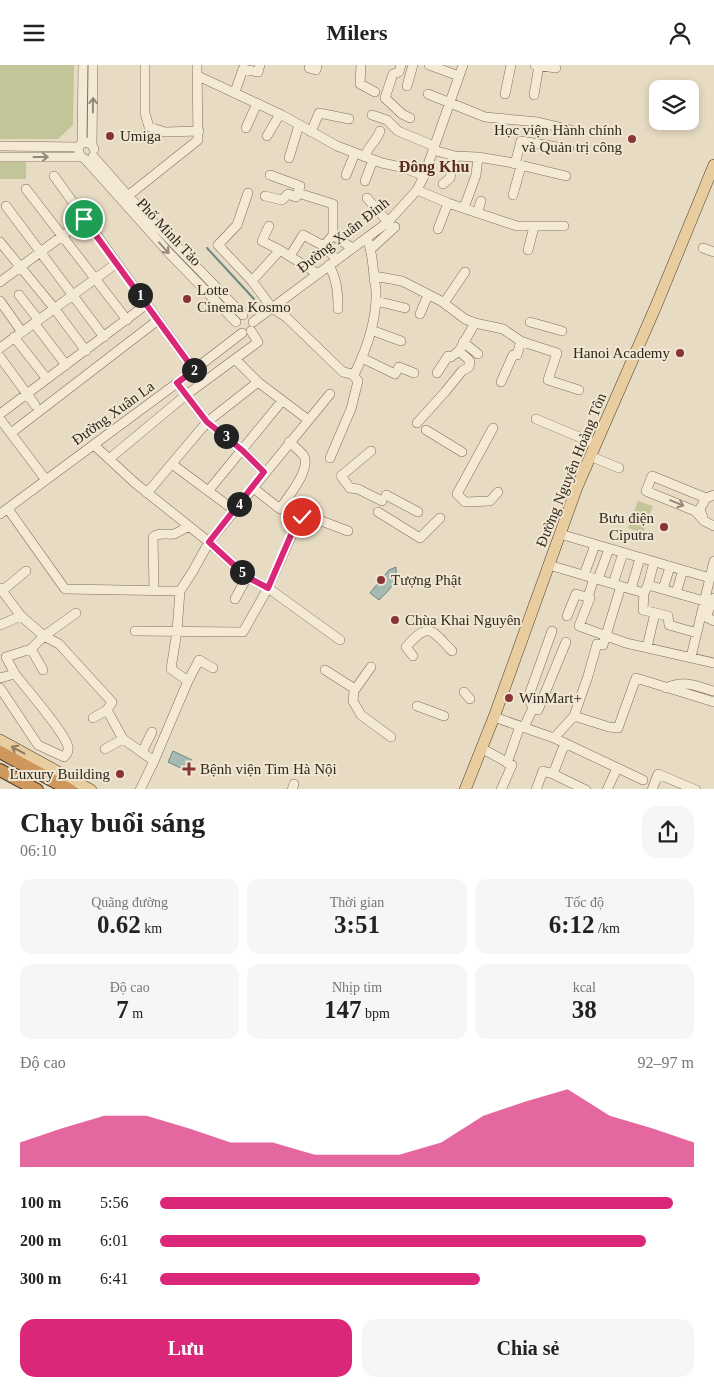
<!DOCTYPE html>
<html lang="vi">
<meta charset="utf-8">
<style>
:root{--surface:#fff;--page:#f6f6f6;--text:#222;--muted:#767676;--accent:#db2777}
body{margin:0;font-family:Georgia,serif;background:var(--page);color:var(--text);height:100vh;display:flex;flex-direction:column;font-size:19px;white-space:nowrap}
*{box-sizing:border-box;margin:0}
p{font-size:16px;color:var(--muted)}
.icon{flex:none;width:28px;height:28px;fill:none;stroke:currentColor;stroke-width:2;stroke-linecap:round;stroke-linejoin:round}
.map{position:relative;height:724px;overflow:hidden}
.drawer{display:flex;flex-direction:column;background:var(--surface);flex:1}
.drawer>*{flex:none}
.fabs{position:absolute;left:649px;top:15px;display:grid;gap:10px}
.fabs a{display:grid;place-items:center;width:50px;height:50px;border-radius:10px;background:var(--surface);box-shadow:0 2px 8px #0003;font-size:25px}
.pin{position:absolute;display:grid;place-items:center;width:42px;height:42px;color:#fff;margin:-21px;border:2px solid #fff;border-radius:50%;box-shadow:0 1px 5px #0007}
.km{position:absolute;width:25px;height:25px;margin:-12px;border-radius:50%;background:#222;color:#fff;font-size:14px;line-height:25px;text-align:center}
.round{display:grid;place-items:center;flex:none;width:52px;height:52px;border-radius:15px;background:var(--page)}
.headline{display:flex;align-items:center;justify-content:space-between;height:85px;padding:0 20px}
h1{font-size:28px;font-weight:700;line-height:38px}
.metrics{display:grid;grid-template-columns:repeat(3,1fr);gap:8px;height:85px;padding:5px 20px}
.metrics div{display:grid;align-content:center;border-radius:12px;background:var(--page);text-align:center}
.metrics b{font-size:25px;font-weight:700}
.metrics small{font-size:14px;font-weight:400}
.metrics p{font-size:14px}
.chart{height:140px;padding:10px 20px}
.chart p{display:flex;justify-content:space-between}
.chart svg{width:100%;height:90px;margin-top:5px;fill:var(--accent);opacity:.7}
.primary-button{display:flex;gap:10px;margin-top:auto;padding:10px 20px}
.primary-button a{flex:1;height:58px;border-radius:15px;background:var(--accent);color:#fff;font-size:20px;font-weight:700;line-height:58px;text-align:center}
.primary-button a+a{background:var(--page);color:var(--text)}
ul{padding:0 20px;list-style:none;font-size:16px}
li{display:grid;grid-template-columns:80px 60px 1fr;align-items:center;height:38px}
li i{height:12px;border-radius:6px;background:var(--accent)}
header{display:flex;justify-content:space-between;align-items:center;height:65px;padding:0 20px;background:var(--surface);font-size:22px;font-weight:700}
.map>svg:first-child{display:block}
.green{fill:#c2c598}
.water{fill:#a4bbb4;stroke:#6d8880}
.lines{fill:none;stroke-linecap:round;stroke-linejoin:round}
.stream{stroke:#6d8880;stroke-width:2}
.minor-casing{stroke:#806d5c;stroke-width:10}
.major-casing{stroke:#4e3c30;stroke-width:12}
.highway-casing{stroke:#4e3c30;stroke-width:14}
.minor{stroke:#f4e9d5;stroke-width:9}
.major{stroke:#e8cd9e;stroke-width:11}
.highway{stroke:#ce975c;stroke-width:12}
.oneway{stroke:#93887a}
.oneway2{stroke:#8d7a5e}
.route-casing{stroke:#fff;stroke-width:10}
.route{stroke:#db2777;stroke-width:6}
.poi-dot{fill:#883337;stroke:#f0e6d1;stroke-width:2}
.labels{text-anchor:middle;stroke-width:4;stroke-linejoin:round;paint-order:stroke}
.poi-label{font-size:15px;fill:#32271e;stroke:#f0e6d1;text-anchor:start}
.street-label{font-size:15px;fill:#32271e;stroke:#f0e6d1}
.neighbourhood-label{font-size:16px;font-weight:bold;fill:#592b23;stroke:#f0e6d1}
</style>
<header><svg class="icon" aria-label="menu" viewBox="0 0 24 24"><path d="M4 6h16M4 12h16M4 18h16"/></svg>Milers<svg class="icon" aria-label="person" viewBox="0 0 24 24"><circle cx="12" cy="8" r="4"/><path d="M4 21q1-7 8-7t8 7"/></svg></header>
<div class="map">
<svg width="714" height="725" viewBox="0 0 714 725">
<rect width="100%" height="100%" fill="#e8dbc3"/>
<path class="green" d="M0,0h74l-1,60 -15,14h-58z
M0,97h26v17h-26z
M638,436l15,5 -10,27 -15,-5z"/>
<path class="water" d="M396,502c2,16 -7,23 -17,33l-9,-7 19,-23z
M173,686l19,9 -5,11 -19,-9z"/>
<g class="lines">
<path class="stream" d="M207,183l47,51"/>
<defs>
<path id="minor" d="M93,0l-1,80 2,4
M145,0v48l4,14 16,5 34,-1
M361,0l-1,19 15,8
M401,0l-2,7 -6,2 -8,24 17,16 8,4
M429,0l30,11
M535,0l21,3
M309,3l7,2 1,-5
M198,11l84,39 55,31 45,17 23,5 19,8
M407,21l6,-21
M235,27l8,-23 15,3 2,-7
M428,29l57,23 53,5 33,8
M505,29l6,-29
M534,30l5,-30
M372,50l15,5 11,11 36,15
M246,63l11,-25
M311,67l8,-19 30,6
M267,71l13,-22
M82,78l1,-78
M92,80l-6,-3 -5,2 -3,4 2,8 5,3 85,95 66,68
M0,81l79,1
M433,85l22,6 23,1 30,5 58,14
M93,91l35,40 115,119
M0,92h81
M365,92c3,-12 11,-14 15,-26
M289,93l10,-33
M515,99l6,-23 48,8
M270,110l30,11 -2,7
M346,110l9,-22
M54,111l140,194
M365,116l8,-21
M443,119l7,-6 5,-22
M26,124l101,131
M417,125l31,13 69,23h47
M248,128l-11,32 -19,20 34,36 20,27 14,9 57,55 9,2
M513,130l8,-29
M265,131l17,4 6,-6 8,3 2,-4 35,11v31l-9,11
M367,133l21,24
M124,134l74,-59 -1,-75
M6,141l98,131
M464,143l12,-33 2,-18
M477,148l4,-12
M269,161l-7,15 18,9 38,24
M438,164l10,-26
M333,170l19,13
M0,177l54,66 32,43
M703,183l11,4
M371,184l24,-22
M528,185l6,-23
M290,191l13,-21 21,11 12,13
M329,200c8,15 9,27 9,44
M374,211l28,5 39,20 24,18 10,4 28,6 19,13
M252,216l28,-31
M0,217l85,-63
M19,230l19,24
M0,236l22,31
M376,236l29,7
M444,238l21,-31
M420,249l8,-19
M253,257l135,-100 29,-32 7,-14 39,-111
M530,257l32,9
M34,258l32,42
M371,265l30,11
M14,272l33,42
M463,277l15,12
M523,277l34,11 -9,27 31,10
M0,283l117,-85
M0,292l35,48
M362,293l33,16 4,-7 15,6
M235,294l23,23 49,37
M437,308l11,-17 3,1 8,-6 16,-28
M352,309l3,-1c12,-25 22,-54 21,-82 0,-5 -2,-10 -2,-15 -2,-16 -1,-21 -7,-38
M501,317l12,-27h4l4,-14
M177,318l30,39 35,28 22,22
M0,349l147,-110
M0,354l46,61
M536,354l60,25
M417,358l28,-31 17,-21 7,-4 1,-5 -2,-3 -9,-8
M493,363l-36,66 8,8 25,-1 8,-9
M426,365l36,22
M11,368l147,-113
M94,380l41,38 74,59 38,35 21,11 72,52
M371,386l-30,25 9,12 8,1 24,12
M590,391l29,12
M330,393l21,-49 7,-28 -6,-7
M109,394l77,-64 72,-53 -7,-11
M172,399l62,46
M252,422l28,22c7,-11 31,-39 24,-53 -4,-5 -10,-10 -15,-14
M209,425l73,-89
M147,428l60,-71 51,-40
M386,430l32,17
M714,430l-8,3 -6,11 4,12 10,5
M8,444l57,80 115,2
M378,447l42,26 20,-20
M0,449l177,-131 65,-50
M704,456l-9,-10 -49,-20 6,-15 54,22
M560,469l150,44
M549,500l95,28 4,-8 56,16
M584,510l11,-30
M598,514l11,-30
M613,519l10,-31
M648,520l6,-23
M0,523l21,28 23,20 15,8 53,58 -5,8 16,29 31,22 -14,29
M631,524l9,-31
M663,524l7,-22
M154,525l-1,-53c6,-5 13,-2 21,-3 5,-2 10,-5 15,-8
M2,526l24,-20
M644,528l-1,17 25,6 1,9 28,8
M676,528l7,-23
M588,532l6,-19
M714,533l-8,19 8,4
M235,534l12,-22
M567,551l9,-22 14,4 -11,28 47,17 88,20
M0,560l21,-9
M135,566l108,1 25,-44 31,-69 9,-3 40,15
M647,582l8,-34
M31,584l12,21
M413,591l-7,-9c23,-26 25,-18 46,4
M691,592l23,-96
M371,602l-17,24 -1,10 8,14 30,22
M325,605l30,19
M0,613l15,-4 -9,-17 25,-8 13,-13 32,-23
M188,616l11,-21 14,8
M0,623l38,57 26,12c3,-3 5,-6 4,-10 -2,-13 -43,-60 -53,-73
M666,623c18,-8 28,-3 47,3
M464,627l6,7
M417,641l27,10
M533,643l-5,-10 24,-67
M574,651l35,11 9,1 18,-50 78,24
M494,652l60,21 20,-22 14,-40 9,-32 6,1 18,-59
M93,653l14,-8
M524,662l9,-19 5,2 28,-68
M554,673l89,42
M565,678l-12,31 33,16
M481,683l31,17 -11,25
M105,684l18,-10
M142,687l10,-20
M154,696l34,-80 -17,-12 6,-38 3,-40 13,-20 16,-29 121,-148
M507,698l13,-37
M292,725l2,-6
M536,725l7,-19 10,3
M607,725l10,-22
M652,725l6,-16 38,16"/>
<path id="major" d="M0,675l91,50
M465,725l29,-73 83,-230 79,-181 58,-141"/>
<path id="highway" d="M0,687l70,38
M0,705l37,20"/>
</defs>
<use href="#minor" class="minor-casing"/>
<use href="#major" class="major-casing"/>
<use href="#highway" class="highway-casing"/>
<use href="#minor" class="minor"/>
<use href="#major" class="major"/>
<use href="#highway" class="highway"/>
</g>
<defs><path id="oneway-shaft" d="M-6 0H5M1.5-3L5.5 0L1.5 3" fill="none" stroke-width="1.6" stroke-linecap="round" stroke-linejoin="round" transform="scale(1.25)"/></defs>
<g class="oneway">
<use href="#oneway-shaft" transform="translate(93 40) rotate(-89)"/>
<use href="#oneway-shaft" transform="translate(41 92)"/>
<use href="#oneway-shaft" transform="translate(164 183) rotate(48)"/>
<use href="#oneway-shaft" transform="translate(677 438) rotate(22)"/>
</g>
<use class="oneway2" href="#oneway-shaft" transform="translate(18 685) rotate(-152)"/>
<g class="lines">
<defs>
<path id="route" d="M84,154l110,151 -17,13 30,39 35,28 22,22 -55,70 38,35 21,11 26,-60 5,-9 3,-2"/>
</defs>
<use href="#route" class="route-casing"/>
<use href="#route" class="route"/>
</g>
<g class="poi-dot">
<circle cx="110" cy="71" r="5"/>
<circle cx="632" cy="74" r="5"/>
<circle cx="187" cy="234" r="5"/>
<circle cx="680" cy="288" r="5"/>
<circle cx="664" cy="462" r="5"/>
<circle cx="381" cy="515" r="5"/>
<circle cx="395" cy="555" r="5"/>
<circle cx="509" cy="633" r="5"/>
<path d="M186.5 696.5h5v5h5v5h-5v5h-5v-5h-5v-5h5z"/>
<circle cx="120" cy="709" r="5"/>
</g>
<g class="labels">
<g class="poi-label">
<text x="622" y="70" text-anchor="end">Học viện Hành chính<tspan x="622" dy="17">và Quản trị công</tspan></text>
<text x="120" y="76">Umiga</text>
<text x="197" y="230">Lotte<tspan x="197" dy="17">Cinema Kosmo</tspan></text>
<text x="670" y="293" text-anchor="end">Hanoi Academy</text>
<text x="654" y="458" text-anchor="end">Bưu điện<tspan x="654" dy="17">Ciputra</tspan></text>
<text x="391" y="520">Tượng Phật</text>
<text x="405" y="560">Chùa Khai Nguyên</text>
<text x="519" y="638">WinMart+</text>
<text x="200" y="709">Bệnh viện Tim Hà Nội</text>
<text x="110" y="714" text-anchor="end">Luxury Building</text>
</g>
<g class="street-label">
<text transform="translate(169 167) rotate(47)" y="5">Phố Minh Tảo</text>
<text transform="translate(343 170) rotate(-38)" y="5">Đường Xuân Đỉnh</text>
<text transform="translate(113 348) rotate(-36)" y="5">Đường Xuân La</text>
<text transform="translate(571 405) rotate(-68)" y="5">Đường Nguyễn Hoàng Tôn</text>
</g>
<g class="neighbourhood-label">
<text x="434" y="107">Đông Khu</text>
</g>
</g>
</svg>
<div class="fabs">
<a><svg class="icon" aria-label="layers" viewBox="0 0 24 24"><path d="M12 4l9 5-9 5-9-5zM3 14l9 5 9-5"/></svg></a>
</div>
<div class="pin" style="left:84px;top:154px;background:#1e9e55"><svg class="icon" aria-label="arrive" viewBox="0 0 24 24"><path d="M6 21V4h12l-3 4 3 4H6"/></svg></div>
<div class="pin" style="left:302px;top:452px;background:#d93025"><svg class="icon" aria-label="check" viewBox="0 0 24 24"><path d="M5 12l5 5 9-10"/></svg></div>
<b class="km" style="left:140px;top:230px">1</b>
<b class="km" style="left:194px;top:305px">2</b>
<b class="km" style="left:226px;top:371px">3</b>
<b class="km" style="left:239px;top:439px">4</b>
<b class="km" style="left:242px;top:507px">5</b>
</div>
<section class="drawer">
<div class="headline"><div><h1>Chạy buổi sáng</h1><p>06:10</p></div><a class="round"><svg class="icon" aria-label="share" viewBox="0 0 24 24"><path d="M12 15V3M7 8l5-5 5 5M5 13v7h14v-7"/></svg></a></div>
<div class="metrics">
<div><p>Quãng đường</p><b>0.62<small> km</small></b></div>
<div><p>Thời gian</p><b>3:51</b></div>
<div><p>Tốc độ</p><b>6:12<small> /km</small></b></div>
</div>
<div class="metrics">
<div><p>Độ cao</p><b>7<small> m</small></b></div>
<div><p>Nhịp tim</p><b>147<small> bpm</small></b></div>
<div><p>kcal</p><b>38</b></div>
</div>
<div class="chart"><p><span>Độ cao</span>92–97 m</p>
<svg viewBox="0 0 160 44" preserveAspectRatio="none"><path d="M0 44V32L10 25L20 19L30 19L40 25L50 32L60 32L70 38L80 38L90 38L100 32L110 19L120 12L130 6L140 19L150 25L160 32V44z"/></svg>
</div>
<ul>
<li><b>100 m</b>5:56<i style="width:96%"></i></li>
<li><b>200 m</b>6:01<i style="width:91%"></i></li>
<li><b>300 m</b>6:41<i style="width:60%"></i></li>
</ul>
<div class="primary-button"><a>Lưu</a><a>Chia sẻ</a></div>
</section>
